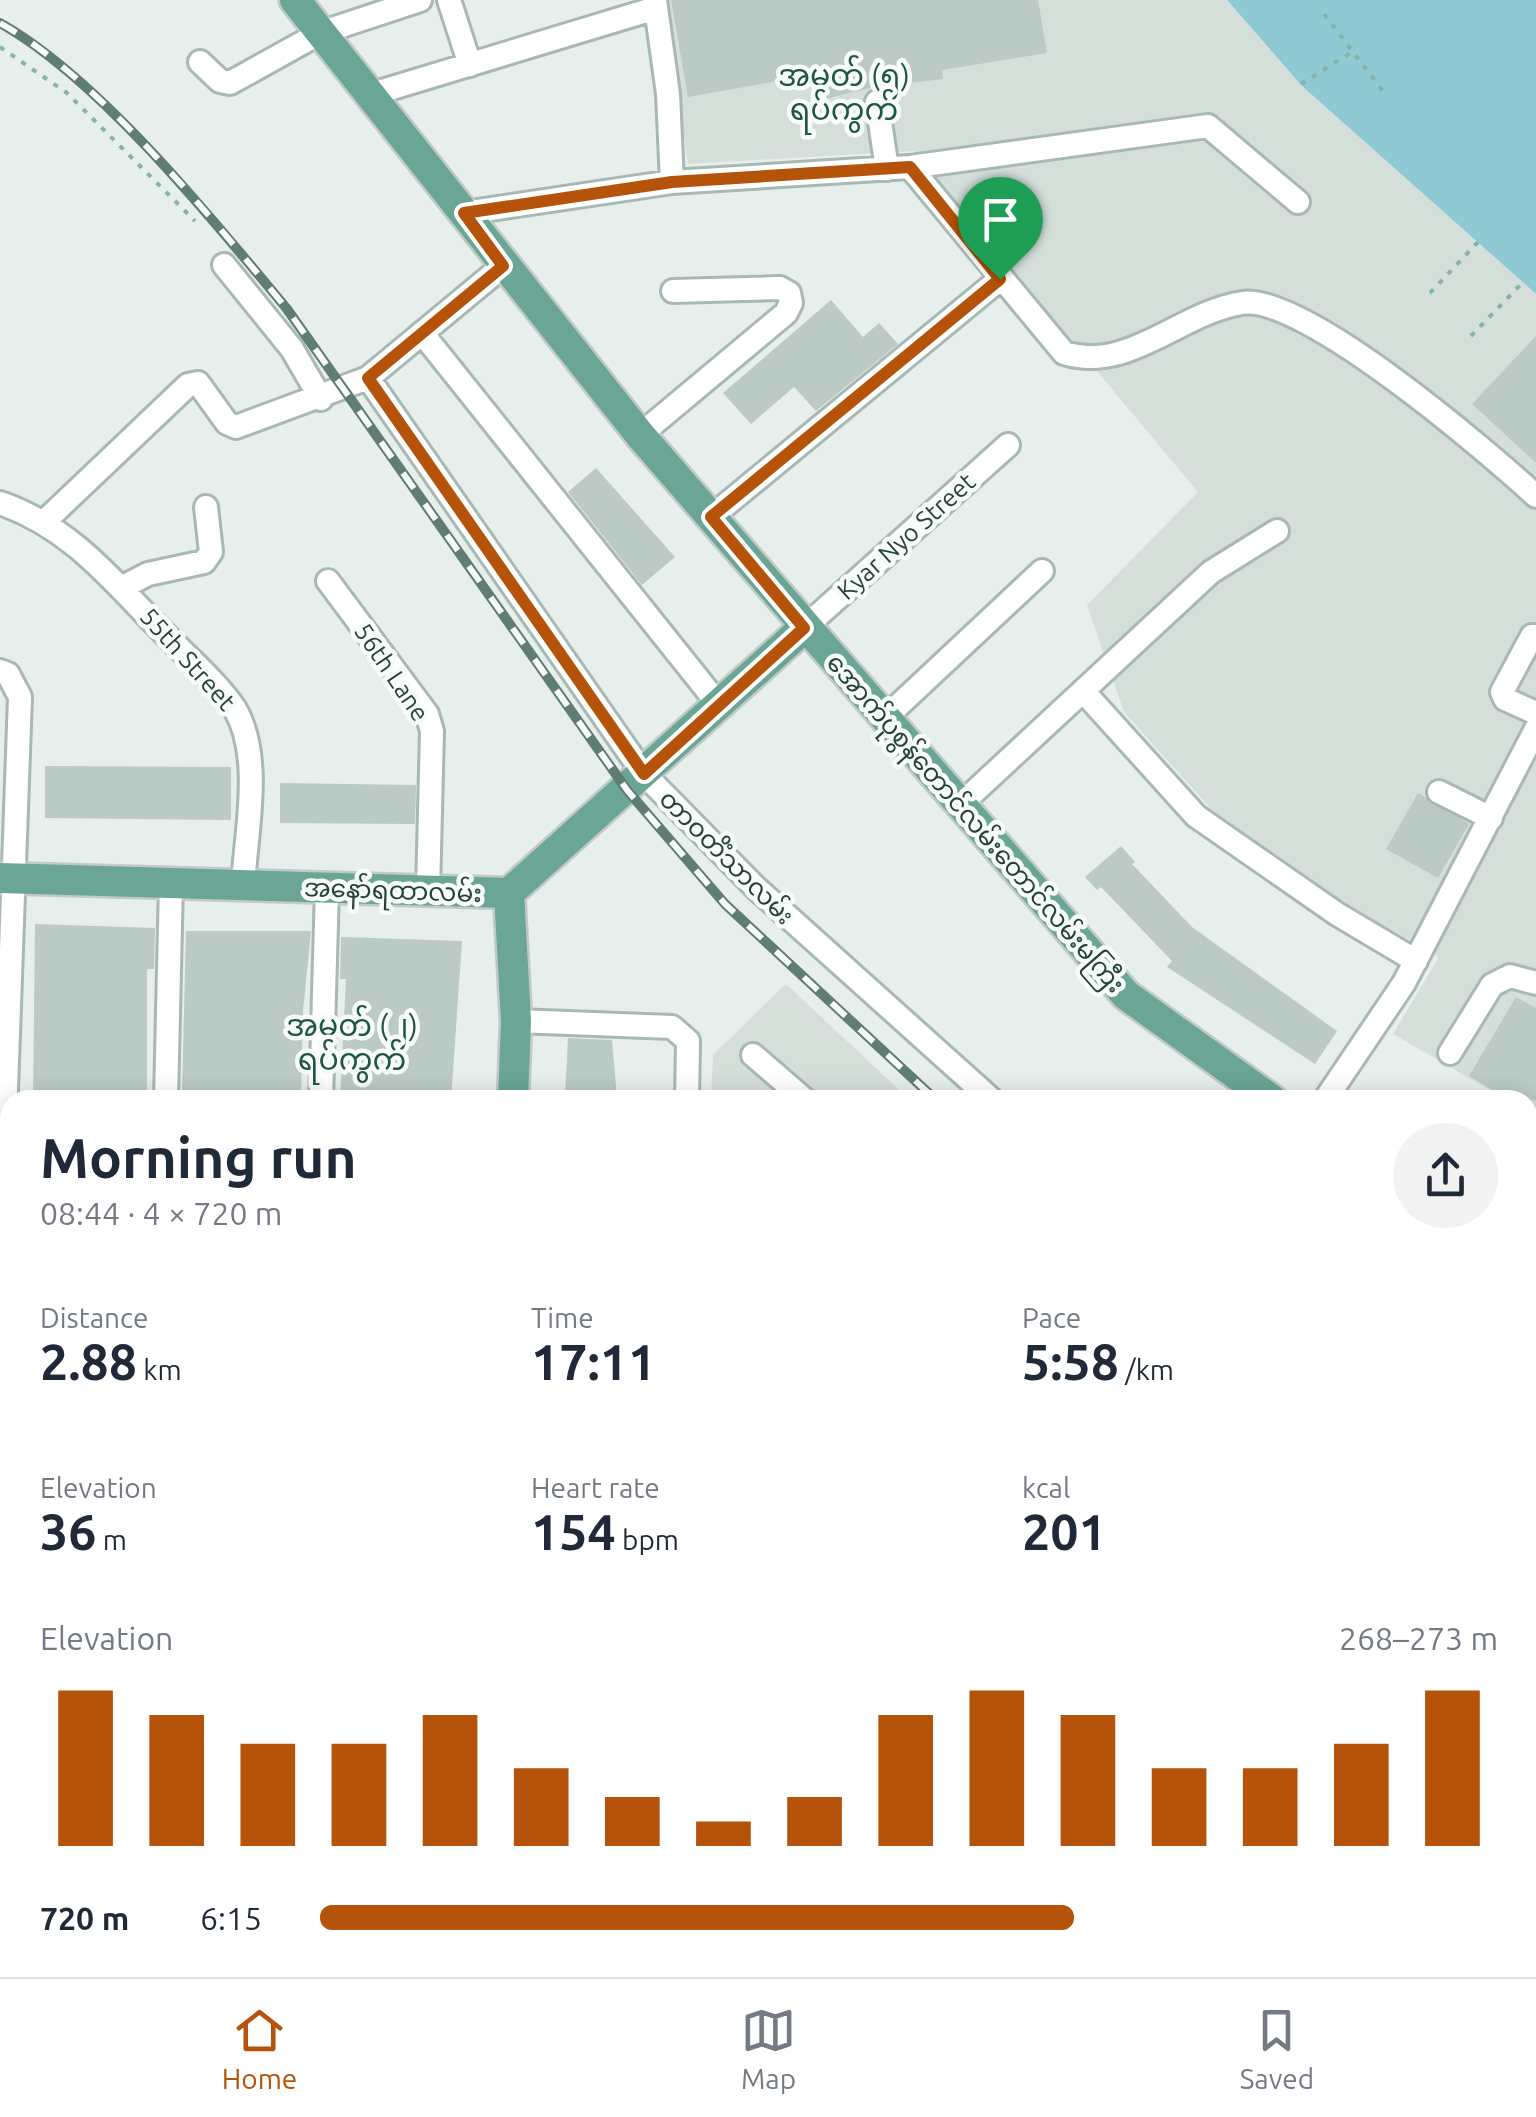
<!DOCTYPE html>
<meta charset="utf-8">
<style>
:root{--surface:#fff;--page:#f2f2f3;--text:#1f2937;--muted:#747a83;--line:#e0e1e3;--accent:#b45309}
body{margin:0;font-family:Ubuntu,"Noto Sans Myanmar",sans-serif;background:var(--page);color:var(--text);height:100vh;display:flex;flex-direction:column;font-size:38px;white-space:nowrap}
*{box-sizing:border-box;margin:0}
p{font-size:32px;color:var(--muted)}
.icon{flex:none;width:55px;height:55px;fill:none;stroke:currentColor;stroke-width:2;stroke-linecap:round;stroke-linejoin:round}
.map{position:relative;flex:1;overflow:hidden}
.drawer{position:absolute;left:0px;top:1090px;width:1538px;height:888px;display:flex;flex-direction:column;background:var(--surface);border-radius:30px 30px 0 0;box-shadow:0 5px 25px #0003}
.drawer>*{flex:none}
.pin{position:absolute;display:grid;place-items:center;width:85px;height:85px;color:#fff;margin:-102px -42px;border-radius:50% 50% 50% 0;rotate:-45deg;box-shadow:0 0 10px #0007}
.pin .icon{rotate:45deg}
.round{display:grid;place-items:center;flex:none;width:105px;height:105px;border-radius:52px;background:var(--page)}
.summary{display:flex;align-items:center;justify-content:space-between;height:170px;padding:0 40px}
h1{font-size:55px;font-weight:600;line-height:75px}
.figures{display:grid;grid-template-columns:repeat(3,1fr);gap:15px;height:170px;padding:10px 40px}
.figures div{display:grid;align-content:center}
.figures b{font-size:50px;font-weight:600}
.figures small{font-size:28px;font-weight:400}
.figures p{font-size:28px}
.chart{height:280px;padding:20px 40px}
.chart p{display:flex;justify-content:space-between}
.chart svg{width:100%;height:180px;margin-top:10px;stroke:var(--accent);stroke-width:6}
ul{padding:0 40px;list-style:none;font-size:32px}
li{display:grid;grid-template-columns:160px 120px 1fr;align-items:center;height:75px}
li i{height:25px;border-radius:12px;background:var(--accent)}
.dock{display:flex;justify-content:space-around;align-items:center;height:140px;border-top:2px solid var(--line);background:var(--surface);font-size:28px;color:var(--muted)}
.dock a{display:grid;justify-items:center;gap:5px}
.dock .on{color:var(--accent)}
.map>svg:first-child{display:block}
.built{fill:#d4dfda}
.water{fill:#8ec9d4}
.building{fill:#bbcac4}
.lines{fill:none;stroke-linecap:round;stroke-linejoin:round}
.minor-casing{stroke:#a8b8b2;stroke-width:28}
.major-casing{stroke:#c2cac8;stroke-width:35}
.path{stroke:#86b3a5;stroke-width:4;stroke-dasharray:5 8;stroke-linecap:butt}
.minor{stroke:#fff;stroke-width:22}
.major{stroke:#6aa596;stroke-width:30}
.rail-casing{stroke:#5f7d75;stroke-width:10}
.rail{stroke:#f7fbf9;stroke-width:6;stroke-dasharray:19;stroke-linecap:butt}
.route-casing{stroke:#fff;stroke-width:20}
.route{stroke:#b45309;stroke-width:12}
.labels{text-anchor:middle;stroke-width:9;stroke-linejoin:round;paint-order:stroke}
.street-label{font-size:25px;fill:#24423a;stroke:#f7fbf9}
.quarter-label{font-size:30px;fill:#1f5548;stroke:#f7fbf9}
</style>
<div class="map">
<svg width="1536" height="1977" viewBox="0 0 1536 1977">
<rect width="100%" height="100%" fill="#e6efeb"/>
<path class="built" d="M665,0h562l75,86 234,208v823l-8,-5v-12h-21l-114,-66 46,-77 -93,-53 -135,-95 -87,-97 -37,-107 111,-113 -285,-341 -225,13z
M786,984l124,116h-199l2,-45z
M1528,1476l8,4v202h-8z
M40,1968h380l-1,9h-380z
M510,1968h755v9h-755z"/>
<path class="water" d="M1227,0h309v294l-234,-208z"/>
<path class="building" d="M671,0h367l9,53 -105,17 1,9 -69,8 -57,14 -5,-26 -124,22z
M831,300l32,37 16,-14 19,21 -82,67 -22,-24 -43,37 -28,-31z
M1536,336v127l-64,-59z
M596,468l79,89 -33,28 -74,-93z
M45,766l186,1v53l-186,-2z
M280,783l136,2 -1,39 -135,-1z
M1418,793l51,31 -31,54 -52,-29z
M1121,846l14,16 -3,2 60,63 145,104 -22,33 -148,-97 5,-6 -71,-74 -4,3 -12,-13z
M35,924l120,4 -1,41h-7v131h-114z
M186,931h125l-8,80 -2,89h-55v-8h-64z
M341,937l121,4 -11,159h-111l6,-121h-6z
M1516,997l20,11v92h-26l-41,-24z
M568,1038l44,2 5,58 -52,-1z"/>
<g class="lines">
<defs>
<path id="minor" d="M449,0l21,65
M655,0l13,94 4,88
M200,62l20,19 10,2 90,-50 100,-33
M369,95l287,-87
M877,102l10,67
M910,167l154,186c65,20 115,-40 178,-50 61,-10 246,149 294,193
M464,213l208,-31 238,-15 298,-41 90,76
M224,265l68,84 29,50
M422,333l297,372
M368,378l276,396 112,114 236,212
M640,435l146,-122 5,-10 -2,-10 -9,-5 -107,3
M0,503c70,24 111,76 161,127 25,26 54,50 74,79 28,48 11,123 8,176
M711,517l289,-238
M45,521l143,-136 10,-2 29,40 9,4 132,-49 135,-112
M328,581l99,133 5,17 -4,160
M123,587l25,-13 56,-12 7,-10 -5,-45
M804,628l204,-183
M1536,636h-4l-30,56 3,7 31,14
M0,671l8,3 12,23 -20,561
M1083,691l113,125 141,98 79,47
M885,718l157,-147
M1439,792l52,26
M960,805l251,-233 66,-41
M516,1021l156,6 16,14 -1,59
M1450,1053l42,-68 18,-9 26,7
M753,1055l52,45
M166,1100l5,-217
M321,1100l6,-212
M1325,1100l79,-117 132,-254
M1528,1493l8,4
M1528,1689h8
M1528,1782h8
M1528,1876l8,1
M0,1879h10
M976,1968v9
M19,1977l1,-9
M114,1977l1,-9
M249,1977l1,-9
M616,1977l1,-9
M877,1977v-9
M1145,1977v-9"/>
<path id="major" d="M295,0l345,435 486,560 146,105
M0,878l509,15 295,-265
M509,893l7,128 -3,79
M1528,1254l8,5
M0,1671h10
M1528,1730h8
M471,1977v-9
M1306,1977v-9"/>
</defs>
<use href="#minor" class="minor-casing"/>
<use href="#major" class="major-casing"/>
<path class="path" d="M1324,14l59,77
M0,47l67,46 128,128
M1301,84l51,-32
M1430,293l48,-51
M1471,336l52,-54"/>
<use href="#minor" class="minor"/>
<use href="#major" class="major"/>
<defs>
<path id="rail" d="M0,23c99,55 214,198 287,286l340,481 98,114 211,196
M1528,1443l8,4"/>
</defs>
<use href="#rail" class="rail-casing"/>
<use href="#rail" class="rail"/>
</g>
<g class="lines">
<defs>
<path id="route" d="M910,167l90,112 -289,238 93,111 -160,146 -276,-396 135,-112 -39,-53 208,-31z"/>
</defs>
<use href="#route" class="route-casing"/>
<use href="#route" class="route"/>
</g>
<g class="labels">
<g class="street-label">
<text transform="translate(906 536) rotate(-42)" y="9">Kyar Nyo Street</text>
<text transform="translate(188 659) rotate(48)" y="9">55th Street</text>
<text transform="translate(392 672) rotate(56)" y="9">56th Lane</text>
<text transform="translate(976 823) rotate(49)" y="9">အောက်ပုစွန်တောင်လမ်းတောင်လမ်းမကြီး</text>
<text transform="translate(727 857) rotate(45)" y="9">တာဝတိံသာလမ်း</text>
<text transform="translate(393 890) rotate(2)" y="9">အနော်ရထာလမ်း</text>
</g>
<g class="quarter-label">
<text x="844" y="86">အမှတ် (၅)<tspan x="844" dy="34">ရပ်ကွက်</tspan></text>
<text x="352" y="1036">အမှတ် (၂)<tspan x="352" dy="34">ရပ်ကွက်</tspan></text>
</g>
</g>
</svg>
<div class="pin" style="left:1000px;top:279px;background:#1e9e55"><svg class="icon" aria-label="arrive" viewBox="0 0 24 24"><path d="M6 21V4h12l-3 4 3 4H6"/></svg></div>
<section class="drawer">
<div class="summary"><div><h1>Morning run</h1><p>08:44 · 4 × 720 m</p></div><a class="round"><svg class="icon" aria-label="share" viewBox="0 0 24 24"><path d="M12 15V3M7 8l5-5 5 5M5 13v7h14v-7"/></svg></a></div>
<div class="figures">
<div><p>Distance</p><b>2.88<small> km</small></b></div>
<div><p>Time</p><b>17:11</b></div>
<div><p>Pace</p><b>5:58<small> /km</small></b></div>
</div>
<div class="figures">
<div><p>Elevation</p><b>36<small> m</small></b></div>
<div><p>Heart rate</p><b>154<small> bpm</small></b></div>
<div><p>kcal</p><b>201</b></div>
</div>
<div class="chart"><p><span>Elevation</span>268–273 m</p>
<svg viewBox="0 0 160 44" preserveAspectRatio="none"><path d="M5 44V6M15 44V12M25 44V19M35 44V19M45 44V12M55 44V25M65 44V32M75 44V38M85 44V32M95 44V12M105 44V6M115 44V12M125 44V25M135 44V25M145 44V19M155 44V6"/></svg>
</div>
<ul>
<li><b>720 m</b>6:15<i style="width:64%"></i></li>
</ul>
</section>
</div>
<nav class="dock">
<a class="on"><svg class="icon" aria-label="home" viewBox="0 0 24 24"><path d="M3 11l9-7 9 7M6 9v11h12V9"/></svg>Home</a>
<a><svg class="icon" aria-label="map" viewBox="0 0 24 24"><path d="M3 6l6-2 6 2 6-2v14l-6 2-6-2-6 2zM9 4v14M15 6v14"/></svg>Map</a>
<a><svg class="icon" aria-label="saved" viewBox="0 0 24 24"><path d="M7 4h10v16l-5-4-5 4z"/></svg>Saved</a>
</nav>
